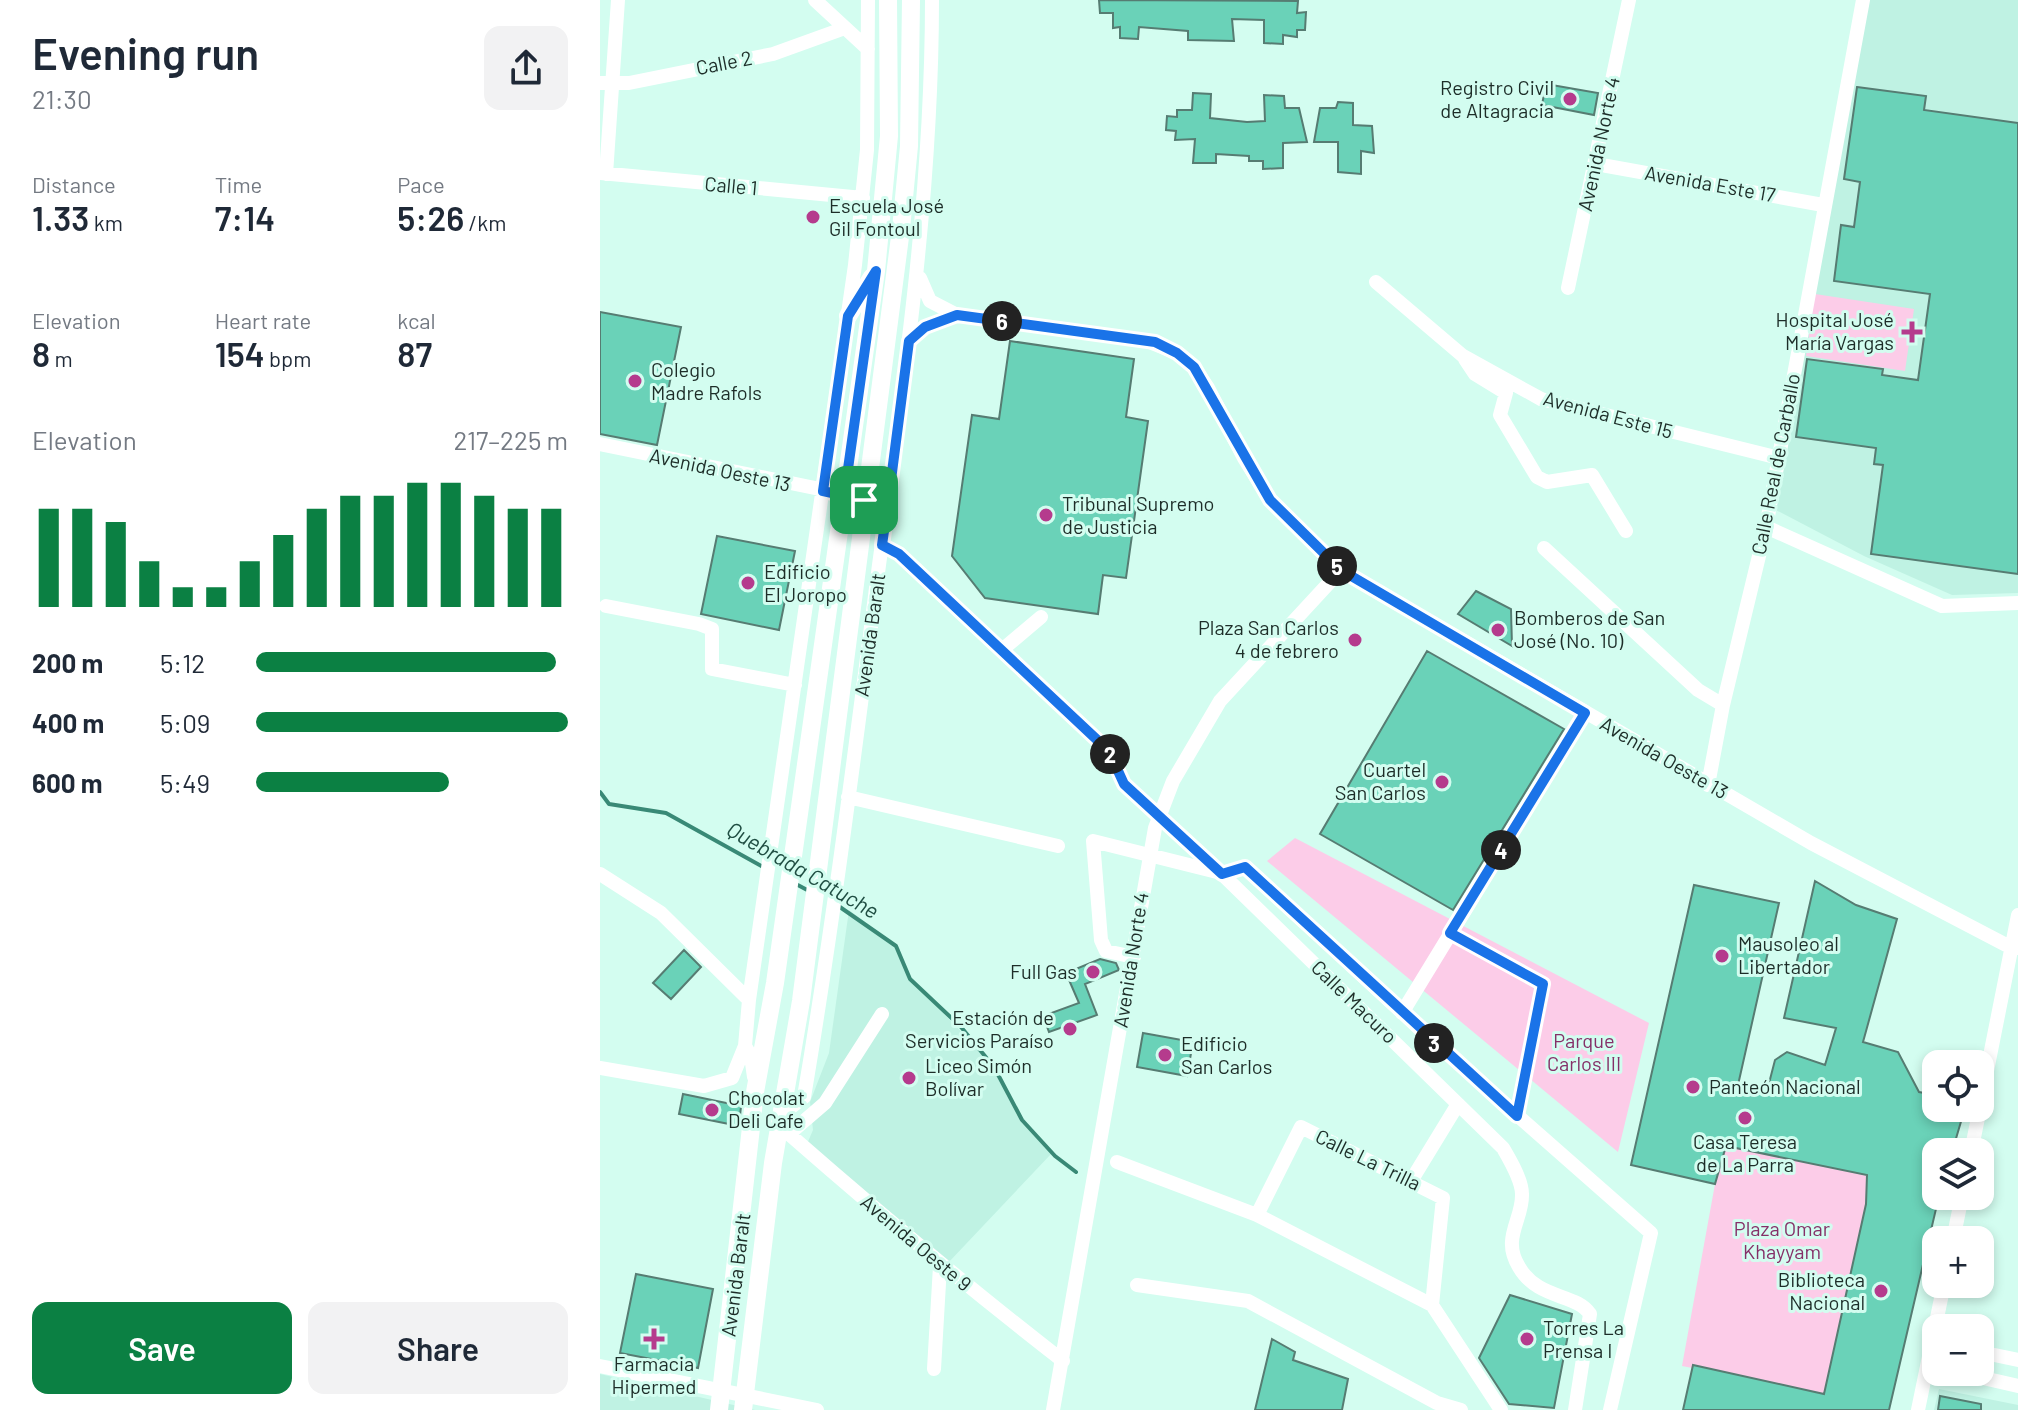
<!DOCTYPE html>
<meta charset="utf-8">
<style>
:root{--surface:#fff;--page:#f2f2f3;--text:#1f2937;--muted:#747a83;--accent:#0b8043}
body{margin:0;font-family:Barlow,sans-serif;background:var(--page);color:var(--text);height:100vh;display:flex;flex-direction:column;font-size:30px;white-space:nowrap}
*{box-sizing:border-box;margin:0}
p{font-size:26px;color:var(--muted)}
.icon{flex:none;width:44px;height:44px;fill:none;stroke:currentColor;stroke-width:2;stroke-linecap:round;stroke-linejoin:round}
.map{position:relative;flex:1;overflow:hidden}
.details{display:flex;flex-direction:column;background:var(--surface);width:600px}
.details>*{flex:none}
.tools{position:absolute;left:1322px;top:1050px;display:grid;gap:16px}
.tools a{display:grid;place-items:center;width:72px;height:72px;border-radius:16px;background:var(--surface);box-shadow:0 4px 12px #0003;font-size:40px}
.pin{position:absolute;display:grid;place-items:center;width:68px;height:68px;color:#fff;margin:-34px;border-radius:16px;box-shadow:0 4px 12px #0006}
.km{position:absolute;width:40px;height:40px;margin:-20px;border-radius:50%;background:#222;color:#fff;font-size:22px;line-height:40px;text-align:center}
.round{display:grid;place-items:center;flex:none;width:84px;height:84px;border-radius:16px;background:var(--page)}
.overview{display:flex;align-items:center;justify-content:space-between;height:136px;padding:0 32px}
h1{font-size:44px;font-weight:600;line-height:60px}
.metrics{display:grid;grid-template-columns:repeat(3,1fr);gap:12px;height:136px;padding:8px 32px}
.metrics div{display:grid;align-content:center}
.metrics b{font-size:34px;font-weight:600}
.metrics small{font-size:22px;font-weight:400}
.metrics p{font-size:22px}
.chart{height:224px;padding:16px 32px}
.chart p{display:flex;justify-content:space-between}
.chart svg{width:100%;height:144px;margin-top:8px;stroke:var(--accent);stroke-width:6}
.cta{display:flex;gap:16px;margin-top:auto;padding:16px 32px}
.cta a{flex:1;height:92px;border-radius:16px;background:var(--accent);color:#fff;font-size:32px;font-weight:600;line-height:92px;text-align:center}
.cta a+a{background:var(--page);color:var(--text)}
ul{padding:0 32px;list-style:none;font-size:26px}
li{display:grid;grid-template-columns:128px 96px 1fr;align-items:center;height:60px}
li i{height:20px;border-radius:10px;background:var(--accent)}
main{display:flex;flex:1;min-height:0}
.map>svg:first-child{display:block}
.built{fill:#bff2e3}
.green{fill:#fccce8}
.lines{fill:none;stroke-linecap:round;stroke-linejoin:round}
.stream{stroke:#398976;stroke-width:4}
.building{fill:#6ad2b8;stroke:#567c72;stroke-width:2}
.street{stroke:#fff;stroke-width:14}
.secondary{stroke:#fff;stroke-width:18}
.route-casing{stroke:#fff;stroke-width:16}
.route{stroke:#1a73e8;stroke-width:10}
.poi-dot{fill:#b53b8d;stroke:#d3fdf0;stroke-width:3}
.labels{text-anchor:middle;stroke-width:6;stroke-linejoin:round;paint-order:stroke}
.street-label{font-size:20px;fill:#1d2d28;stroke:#d3fdf0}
.poi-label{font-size:20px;fill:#1d2d28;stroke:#d3fdf0;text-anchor:start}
.park-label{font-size:20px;fill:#853068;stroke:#d3fdf0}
.water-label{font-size:22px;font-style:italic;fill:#204e43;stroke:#d3fdf0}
</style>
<main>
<section class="details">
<div class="overview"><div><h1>Evening run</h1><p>21:30</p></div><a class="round"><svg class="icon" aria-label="share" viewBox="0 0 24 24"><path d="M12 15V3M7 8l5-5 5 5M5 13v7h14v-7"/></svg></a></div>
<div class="metrics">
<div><p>Distance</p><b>1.33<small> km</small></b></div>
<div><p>Time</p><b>7:14</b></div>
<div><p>Pace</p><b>5:26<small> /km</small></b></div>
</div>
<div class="metrics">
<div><p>Elevation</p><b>8<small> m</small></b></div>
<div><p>Heart rate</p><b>154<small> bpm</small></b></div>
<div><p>kcal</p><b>87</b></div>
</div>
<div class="chart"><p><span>Elevation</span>217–225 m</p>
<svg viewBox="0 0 160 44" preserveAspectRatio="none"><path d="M5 44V14M15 44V14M25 44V18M35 44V30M45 44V38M55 44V38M65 44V30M75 44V22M85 44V14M95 44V10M105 44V10M115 44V6M125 44V6M135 44V10M145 44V14M155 44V14"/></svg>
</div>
<ul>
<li><b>200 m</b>5:12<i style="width:96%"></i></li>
<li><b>400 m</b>5:09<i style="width:100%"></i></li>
<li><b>600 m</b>5:49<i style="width:62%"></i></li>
</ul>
<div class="cta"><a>Save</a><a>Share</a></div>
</section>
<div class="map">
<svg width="1418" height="1410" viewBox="0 0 1418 1410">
<rect width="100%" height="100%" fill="#d3fdf0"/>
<path class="built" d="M1269,0h149v593l-66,2 -88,-39 -90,-47z
M249,910l43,32 18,37 74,76 34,57 34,41 -104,110 -141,-119 6,-14 -3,-28 19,-49z
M0,1374l99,23 56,13h-155z
M1339,1389l79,16v5h-84z"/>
<path class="green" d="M1215,294l99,15 -9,62 -99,-15z
M695,838l354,185 -31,129 -351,-291z
M1126,1146l141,29 -1,29 -42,190 -142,-28 33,-182z"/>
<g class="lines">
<path class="stream" d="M0,792l9,12 57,9 99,55
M194,883l17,9
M237,905l59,41 14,33 51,48 33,40 28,53 33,36 21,16"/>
</g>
<path class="building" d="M499,0l199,1 -1,12 9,-1 -1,18h-8v7l-14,-2v9l-19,-1v-23l-32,-1 2,22 -46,-1v-9l-49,-4 -1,12 -18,-1v-11l-7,1v-15h-13z
M946,84l52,9 -4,22 -52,-10z
M1257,87l69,9 -2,14 94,13v451l-147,-20 12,-89 -9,-1 2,-16 -80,-11 11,-78 76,10 -1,6 36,5 12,-86 -96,-13 7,-56 13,2 6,-45 -16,-3z
M593,93l18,1 -1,24 37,4 18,-1 -1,-26 20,1 1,12h14l8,34 -24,1v25l-20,1v-8h-14v-5l-33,-2v9h-23l2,-24 -20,1 1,-9 -10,-1 1,-14 10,1v-7h15z
M738,102l15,1v22l19,1 2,27 -13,-2v23l-23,-2v-30h-24l6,-34h16z
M0,312l81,15 -24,118 -57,-11z
M410,341l124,18 -8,58 22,4 -22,157 -23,-3 -5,39 -113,-16 -33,-42 20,-141 27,4z
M117,536l78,15 -16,79 -78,-16z
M876,591l35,18 1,37 -54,-32z
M827,651l137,78 -111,181 -133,-76z
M1215,881l41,24 41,14 -34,123 35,10 21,40 17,3v13h29l-13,44h-16l3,44 -50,214h-206l10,-45 131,29 42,-190 1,-29 -141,-29 -11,38 -84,-19 63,-280 85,18 -41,182 29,6 8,-31 12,-8 38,13 11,-37 -52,-10z
M84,950l17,17 -30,32 -18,-16z
M500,959l16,4 3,7 -34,14 12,31 -48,17 -6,-16 36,-13 -13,-30z
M543,1033l50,9 -6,34 -50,-9z
M83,1094l58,12 -2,20 -60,-12z
M36,1274l77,15 -15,79 -78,-15z
M910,1295l62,19 -18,94 -45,-4 -30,-46z
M672,1339l23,13 -2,8 55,19 -6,31h-87z
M1340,1396l41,8v6h-43z"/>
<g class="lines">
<path class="street" d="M215,0l53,49
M332,0c0,190 -27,377 -53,565 -23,177 -45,355 -75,532l-23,18 8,19c89,78 180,154 274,227
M0,83h29l144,-29 72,-26
M996,164l227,41
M0,173l263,25
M6,174l12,-174
M320,278l10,23 27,14 190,26 30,12 17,14 14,21 36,70 26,42 71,70 470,273 199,104 8,1
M776,282l87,74 78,43 238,59
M968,288l61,-288
M310,341l15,-14 32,-12
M865,359l10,15 31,19 -6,22 37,62 10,5 45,-7 34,56
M0,444l288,59
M1166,527l176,79 76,-3
M282,545l17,9 210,197 15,33 98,90 281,274c7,12 19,32 19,46 1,26 -21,44 -3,73 19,33 57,26 71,47l-15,96
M944,548l154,142 25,15
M6,606l93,18 13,5v40l83,16
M403,649l38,-32
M1108,785l15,-80 43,-178 97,-527
M248,797l210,49
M0,874l61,39 88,87
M622,874l23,-7 190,176 216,190 -41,177
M850,933l93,51 -26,132
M534,957l-28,-6 -5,-11 -8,-99 124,31
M802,1013l183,-300
M0,1068l104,18 28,-8 13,-32
M154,1077l-3,-21 -6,-10 4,-46 106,-735 12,-115 1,-150
M1380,1106l38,-191
M189,1134l36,-31 57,-89
M1371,1152l9,-44
M517,1162l140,53 175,90
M811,1181l47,-77
M657,1215l44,-88 142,71 -11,107 69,105
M1353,1240l9,-44
M537,1285l111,16 189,102 24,7
M1380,1352l38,8
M0,1366l217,44
M334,1369l6,-103
M1357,1372l61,14
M453,1410l102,-582 18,-47 47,-80 121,-131
M1318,1410l26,-126"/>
<path class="secondary" d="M248,316l24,-39
M119,1410l36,-318 20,-109 101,-712 13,-135 -1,-136
M143,1410l30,-247 28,-162 100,-772 8,-83 2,-146"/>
</g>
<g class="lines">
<defs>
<path id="route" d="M264,500l-41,-9 25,-175 28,-45 -32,226 44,6 -6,42 17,9 210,197 15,33 98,90 23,-7 272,249 26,-132 -93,-51 135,-220 -244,-143 -71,-70 -76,-133 -17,-14 -22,-11 -198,-27 -32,12 -16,14 -21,162 -24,-3"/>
</defs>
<use href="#route" class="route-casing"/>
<use href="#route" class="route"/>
</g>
<g class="poi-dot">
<circle cx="970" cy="99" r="8"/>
<circle cx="213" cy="217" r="8"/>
<path d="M1308 320h8v8h8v8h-8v8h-8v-8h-8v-8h8z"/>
<circle cx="35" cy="381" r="8"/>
<circle cx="446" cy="515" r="8"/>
<circle cx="148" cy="583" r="8"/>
<circle cx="898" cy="630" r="8"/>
<circle cx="755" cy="640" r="8"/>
<circle cx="842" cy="782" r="8"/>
<circle cx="1122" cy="956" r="8"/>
<circle cx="493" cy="972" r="8"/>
<circle cx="470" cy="1029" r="8"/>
<circle cx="565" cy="1055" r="8"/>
<circle cx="309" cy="1078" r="8"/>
<circle cx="1093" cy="1087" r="8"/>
<circle cx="112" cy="1110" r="8"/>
<circle cx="1145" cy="1118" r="8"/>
<circle cx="1281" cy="1291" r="8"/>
<path d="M50 1327h8v8h8v8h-8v8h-8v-8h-8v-8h8z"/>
<circle cx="927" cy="1339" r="8"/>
</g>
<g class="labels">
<g class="street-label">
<text transform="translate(124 63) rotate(-11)" y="7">Calle 2</text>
<text transform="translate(999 144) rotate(-78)" y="7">Avenida Norte 4</text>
<text transform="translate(1110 184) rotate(10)" y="7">Avenida Este 17</text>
<text transform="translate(131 186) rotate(5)" y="7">Calle 1</text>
<text transform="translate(1008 415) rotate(15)" y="7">Avenida Este 15</text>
<text transform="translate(1176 464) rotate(-79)" y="7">Calle Real de Carballo</text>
<text transform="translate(120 470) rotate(12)" y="7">Avenida Oeste 13</text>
<text transform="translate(270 635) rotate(-82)" y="7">Avenida Baralt</text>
<text transform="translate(1064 758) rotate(30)" y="7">Avenida Oeste 13</text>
<text transform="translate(531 960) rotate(-81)" y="7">Avenida Norte 4</text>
<text transform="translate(754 1002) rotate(44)" y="7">Calle Macuro</text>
<text transform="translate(768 1160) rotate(26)" y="7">Calle La Trilla</text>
<text transform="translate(316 1243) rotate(40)" y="7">Avenida Oeste 9</text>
<text transform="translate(136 1275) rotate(-83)" y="7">Avenida Baralt</text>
</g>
<g class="poi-label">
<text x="954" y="95" text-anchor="end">Registro Civil<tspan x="954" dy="23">de Altagracia</tspan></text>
<text x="229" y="213">Escuela José<tspan x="229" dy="23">Gil Fontoul</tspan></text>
<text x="1294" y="327" text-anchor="end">Hospital José<tspan x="1294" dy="23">María Vargas</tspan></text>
<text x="51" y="377">Colegio<tspan x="51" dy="23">Madre Rafols</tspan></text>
<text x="462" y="511">Tribunal Supremo<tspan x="462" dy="23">de Justicia</tspan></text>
<text x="164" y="579">Edificio<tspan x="164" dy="23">El Joropo</tspan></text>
<text x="914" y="625">Bomberos de San<tspan x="914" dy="23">José (No. 10)</tspan></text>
<text x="739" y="635" text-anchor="end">Plaza San Carlos<tspan x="739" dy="23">4 de febrero</tspan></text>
<text x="826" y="777" text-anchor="end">Cuartel<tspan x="826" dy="23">San Carlos</tspan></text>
<text x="1138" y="951">Mausoleo al<tspan x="1138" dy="23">Libertador</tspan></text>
<text x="477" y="979" text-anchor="end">Full Gas</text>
<text x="454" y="1025" text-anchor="end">Estación de<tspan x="454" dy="23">Servicios Paraíso</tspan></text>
<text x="581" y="1051">Edificio<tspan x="581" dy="23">San Carlos</tspan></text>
<text x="325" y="1073">Liceo Simón<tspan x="325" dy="23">Bolívar</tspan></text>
<text x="1109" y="1094">Panteón Nacional</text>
<text x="128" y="1105">Chocolat<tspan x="128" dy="23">Deli Cafe</tspan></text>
<text x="1145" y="1149" text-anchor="middle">Casa Teresa<tspan x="1145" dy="23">de La Parra</tspan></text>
<text x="1265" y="1287" text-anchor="end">Biblioteca<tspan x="1265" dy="23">Nacional</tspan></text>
<text x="943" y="1335">Torres La<tspan x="943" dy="23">Prensa I</tspan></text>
<text x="54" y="1371" text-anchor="middle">Farmacia<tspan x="54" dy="23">Hipermed</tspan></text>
</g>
<g class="park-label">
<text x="984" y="1048">Parque<tspan x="984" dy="23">Carlos III</tspan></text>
<text x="1182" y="1236">Plaza Omar<tspan x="1182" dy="23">Khayyam</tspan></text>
</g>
<g class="water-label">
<text transform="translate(203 870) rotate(30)" y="8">Quebrada Catuche</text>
</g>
</g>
</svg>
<div class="tools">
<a><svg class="icon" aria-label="locate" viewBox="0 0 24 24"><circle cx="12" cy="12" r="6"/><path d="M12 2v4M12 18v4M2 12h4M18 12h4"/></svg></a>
<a><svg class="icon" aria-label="layers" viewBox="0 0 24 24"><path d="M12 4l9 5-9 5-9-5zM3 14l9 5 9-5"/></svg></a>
<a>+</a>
<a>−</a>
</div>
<div class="pin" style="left:264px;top:500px;background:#1e9e55"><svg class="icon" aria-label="arrive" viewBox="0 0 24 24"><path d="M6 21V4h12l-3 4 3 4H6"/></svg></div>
<b class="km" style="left:510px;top:754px">2</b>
<b class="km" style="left:834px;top:1043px">3</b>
<b class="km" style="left:901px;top:850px">4</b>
<b class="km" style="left:737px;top:566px">5</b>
<b class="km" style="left:402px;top:321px">6</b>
</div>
</main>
